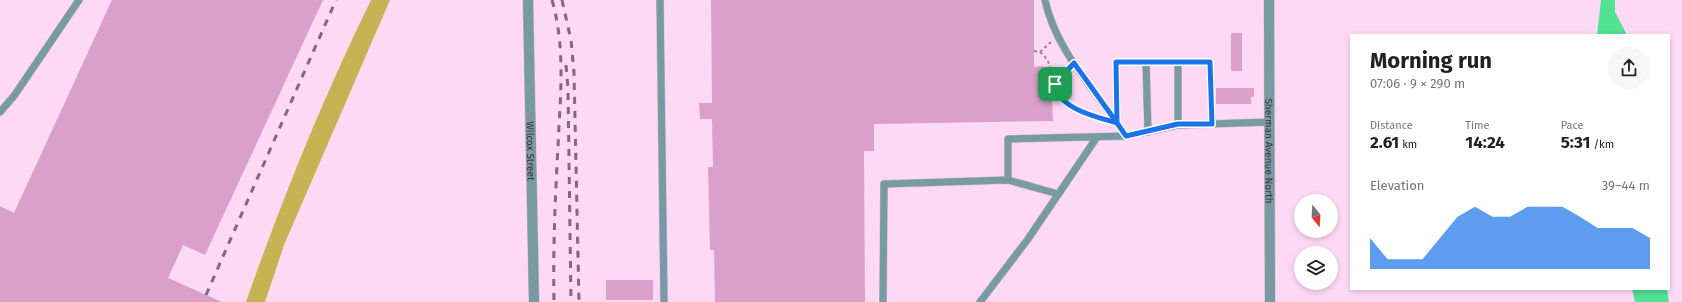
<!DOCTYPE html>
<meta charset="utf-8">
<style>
:root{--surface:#fff;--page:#f6f6f6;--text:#202124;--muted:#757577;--accent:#1a73e8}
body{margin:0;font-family:"Fira Sans",sans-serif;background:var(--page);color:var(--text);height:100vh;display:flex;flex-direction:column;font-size:15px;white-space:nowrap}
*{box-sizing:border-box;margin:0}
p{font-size:13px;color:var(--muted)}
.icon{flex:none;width:22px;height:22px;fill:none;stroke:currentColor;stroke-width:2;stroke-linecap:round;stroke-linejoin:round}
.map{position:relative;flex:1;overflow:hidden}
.side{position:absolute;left:1350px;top:34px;width:320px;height:256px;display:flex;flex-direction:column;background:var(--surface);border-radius:0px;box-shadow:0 2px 6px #0003}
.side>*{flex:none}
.needle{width:26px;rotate:162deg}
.buttons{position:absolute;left:1294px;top:194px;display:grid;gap:8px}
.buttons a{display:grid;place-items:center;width:44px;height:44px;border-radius:50%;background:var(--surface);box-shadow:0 2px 6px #0003;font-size:20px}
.pin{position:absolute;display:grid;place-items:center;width:34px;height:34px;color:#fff;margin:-17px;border-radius:8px;box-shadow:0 2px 6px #0006}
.round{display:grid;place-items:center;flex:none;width:42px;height:42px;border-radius:21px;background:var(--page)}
.overview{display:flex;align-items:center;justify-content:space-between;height:68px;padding:0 20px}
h1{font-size:22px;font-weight:700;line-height:30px}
.metrics{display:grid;grid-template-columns:repeat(3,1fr);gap:6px;height:68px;padding:4px 20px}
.metrics div{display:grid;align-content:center}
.metrics b{font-size:17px;font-weight:700}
.metrics small{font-size:11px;font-weight:400}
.metrics p{font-size:11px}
.chart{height:112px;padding:8px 20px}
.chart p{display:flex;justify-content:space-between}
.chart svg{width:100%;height:72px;margin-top:4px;fill:var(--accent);opacity:.7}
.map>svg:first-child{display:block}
.green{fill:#c9b253}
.water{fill:#51e294}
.building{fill:#daa0cb}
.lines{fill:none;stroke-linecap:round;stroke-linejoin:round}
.lane-casing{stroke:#d8b6cf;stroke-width:8}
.street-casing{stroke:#d8b6cf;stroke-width:11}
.path{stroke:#9d7e95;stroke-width:2;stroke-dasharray:3 3;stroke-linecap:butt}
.lane{stroke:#789aa3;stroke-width:7}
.street{stroke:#789aa3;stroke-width:10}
.rail{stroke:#84677c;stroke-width:3;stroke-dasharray:7 7;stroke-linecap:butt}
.route-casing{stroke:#fff;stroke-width:8}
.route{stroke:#1a73e8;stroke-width:5}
.labels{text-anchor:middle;stroke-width:4;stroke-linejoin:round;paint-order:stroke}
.street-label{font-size:10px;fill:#41293b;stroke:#fceff8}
</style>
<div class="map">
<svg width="1682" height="302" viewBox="0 0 1682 302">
<rect width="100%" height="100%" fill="#fed9f4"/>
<path class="green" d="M371,0h19l-106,245 -19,57h-19c36,-103 77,-204 125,-302z"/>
<path class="water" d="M1601,0h14v12l12,23h-30z
M1632,289h35l2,13h-34z"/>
<path class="building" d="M112,0h211l-118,255 -22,-10 -15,33 54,24h-222v-96l14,7z
M711,0h323v67l9,-1v22l9,10 1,23 -179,3v27h-10l1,151h-150l-1,-52h-4l-2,-83h5l-1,-48h-12l-1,-16h13z
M1231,33h11v38h-11z
M1216,88h38v9h-3v7h-35z
M606,280h47v20h-47z"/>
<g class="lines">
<defs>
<path id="lane" d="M660,0l4,302
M1045,0c11,52 53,93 81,136
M1146,62l2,70
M1178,62v63
M0,112l14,-16 65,-96
M1117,123l-1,-61h94l2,62
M1008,180l50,14
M883,302l1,-118 124,-4v-41l118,-3 52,-11 92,-3
M980,302l48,-63 69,-102"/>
<g id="street">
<path id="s1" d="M528,0l6,302"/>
<path id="s2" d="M1269,0l1,302"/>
</g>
</defs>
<use href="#lane" class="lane-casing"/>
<use href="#street" class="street-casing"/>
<path class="path" d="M1034,51l6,1c14,11 10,24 16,39 8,16 31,23 47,28
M1040,52l11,-10
M1047,92l21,-22"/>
<use href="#lane" class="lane"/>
<use href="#street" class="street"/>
<path class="rail" d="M552,0c14,49 8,98 6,147 -3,52 -5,103 -4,155
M562,0l9,40 3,33 5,229
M566,65l2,24 3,213
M206,295l130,-295"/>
</g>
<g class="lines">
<defs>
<path id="route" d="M1055,84c3,25 42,33 62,39l9,13 52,-12h34l-2,-62h-94l1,61 -43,-60 -19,21"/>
</defs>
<use href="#route" class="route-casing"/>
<use href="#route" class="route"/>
</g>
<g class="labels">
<g class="street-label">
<text dy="4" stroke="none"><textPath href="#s1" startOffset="151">Wilcox Street</textPath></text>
<text dy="4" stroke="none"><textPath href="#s2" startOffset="151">Sherman Avenue North</textPath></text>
</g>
</g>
</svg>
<div class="buttons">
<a><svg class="needle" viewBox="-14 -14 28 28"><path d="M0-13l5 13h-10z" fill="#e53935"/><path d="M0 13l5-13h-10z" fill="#757577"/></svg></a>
<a><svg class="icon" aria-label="layers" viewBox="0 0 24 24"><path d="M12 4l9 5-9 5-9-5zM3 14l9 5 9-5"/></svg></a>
</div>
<div class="pin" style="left:1055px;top:84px;background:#1e9e55"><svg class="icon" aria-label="arrive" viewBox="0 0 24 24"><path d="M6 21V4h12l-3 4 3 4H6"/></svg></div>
<section class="side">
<div class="overview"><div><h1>Morning run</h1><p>07:06 · 9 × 290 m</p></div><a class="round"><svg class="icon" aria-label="share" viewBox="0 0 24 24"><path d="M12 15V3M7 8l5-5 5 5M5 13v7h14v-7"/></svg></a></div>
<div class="metrics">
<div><p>Distance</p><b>2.61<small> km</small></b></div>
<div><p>Time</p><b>14:24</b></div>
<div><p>Pace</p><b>5:31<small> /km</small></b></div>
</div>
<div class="chart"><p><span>Elevation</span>39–44 m</p>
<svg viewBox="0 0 160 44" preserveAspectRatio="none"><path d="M0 44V25L10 38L20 38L30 38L40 25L50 12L60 6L70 12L80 12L90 6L100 6L110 6L120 12L130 19L140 19L150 19L160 25V44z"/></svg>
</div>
</section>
</div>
